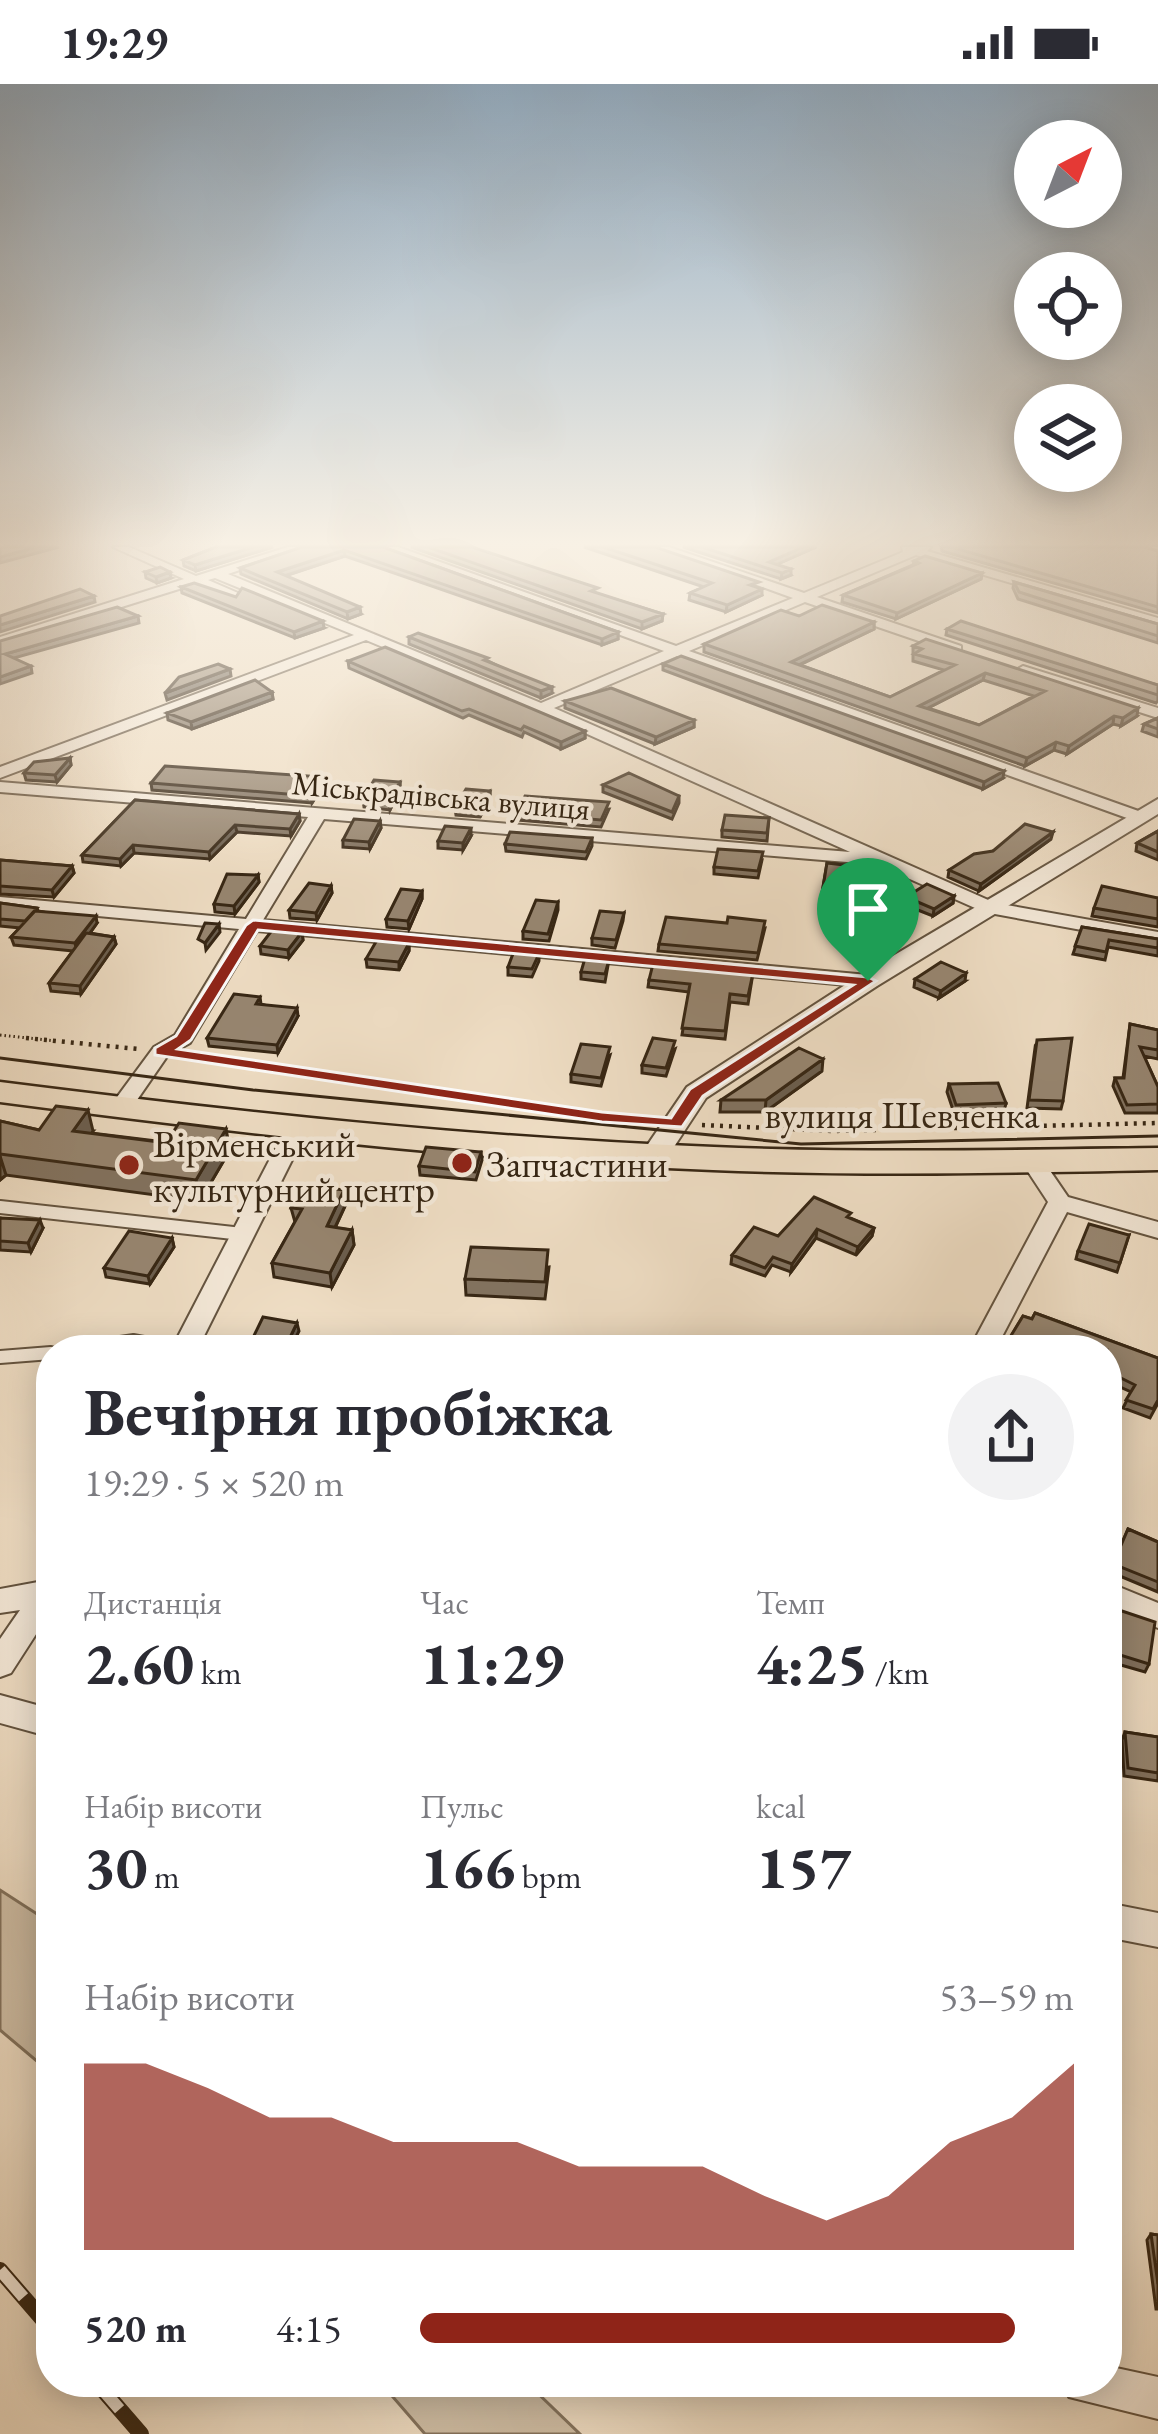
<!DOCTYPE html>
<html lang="uk">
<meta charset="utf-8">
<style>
:root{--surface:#fff;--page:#f2f2f3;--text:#2b2b33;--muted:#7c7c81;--accent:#8f2418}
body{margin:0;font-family:"EB Garamond",serif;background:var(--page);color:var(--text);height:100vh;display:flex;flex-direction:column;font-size:45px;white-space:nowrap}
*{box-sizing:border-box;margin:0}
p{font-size:39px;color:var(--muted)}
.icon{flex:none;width:66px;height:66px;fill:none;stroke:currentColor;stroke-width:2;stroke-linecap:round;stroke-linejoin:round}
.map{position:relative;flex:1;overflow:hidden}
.panel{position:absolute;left:36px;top:1251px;width:1086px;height:1062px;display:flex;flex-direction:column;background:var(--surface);border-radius:48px;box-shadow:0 6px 30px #0003}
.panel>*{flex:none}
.needle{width:78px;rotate:42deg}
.controls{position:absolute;left:1014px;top:36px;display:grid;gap:24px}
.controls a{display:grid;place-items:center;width:108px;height:108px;border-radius:50%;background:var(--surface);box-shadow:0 6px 30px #0003;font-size:60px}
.pin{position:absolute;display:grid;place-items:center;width:102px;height:102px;color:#fff;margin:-123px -51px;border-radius:50% 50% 50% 0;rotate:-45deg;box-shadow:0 0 12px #0007}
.pin .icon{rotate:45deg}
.round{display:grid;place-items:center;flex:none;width:126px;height:126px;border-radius:63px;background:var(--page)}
.overview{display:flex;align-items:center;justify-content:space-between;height:204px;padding:0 48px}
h1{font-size:66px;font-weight:700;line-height:90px}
.figures{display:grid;grid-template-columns:repeat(3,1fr);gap:18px;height:204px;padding:12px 48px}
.figures div{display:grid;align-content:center}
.figures b{font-size:60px;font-weight:700}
.figures small{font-size:33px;font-weight:400}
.figures p{font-size:33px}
.chart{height:336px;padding:24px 48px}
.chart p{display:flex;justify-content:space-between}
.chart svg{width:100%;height:216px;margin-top:12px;fill:var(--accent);opacity:.7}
ul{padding:0 48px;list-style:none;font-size:39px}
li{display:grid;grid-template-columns:192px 144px 1fr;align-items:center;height:90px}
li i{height:30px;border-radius:15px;background:var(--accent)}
.status{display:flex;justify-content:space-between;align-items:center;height:84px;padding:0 60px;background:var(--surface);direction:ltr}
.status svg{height:33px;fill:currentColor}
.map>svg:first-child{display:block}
.green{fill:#d0c0a8;stroke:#83735e;stroke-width:3}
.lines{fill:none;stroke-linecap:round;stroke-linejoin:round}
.service-casing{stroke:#645440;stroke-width:16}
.minor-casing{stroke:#645440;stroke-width:4}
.tertiary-casing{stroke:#645440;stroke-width:4}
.primary-casing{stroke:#362614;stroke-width:5}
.path-far1{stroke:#362614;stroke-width:3;stroke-dasharray:1.5 3;stroke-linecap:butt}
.path{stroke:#362614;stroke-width:4.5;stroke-dasharray:3 6;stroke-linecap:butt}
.service{stroke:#f5eada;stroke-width:12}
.minor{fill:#f5eada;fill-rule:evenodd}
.tertiary{fill:#f5eada;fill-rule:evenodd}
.primary{fill:#f0dfc6;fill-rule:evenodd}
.tram{stroke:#362614;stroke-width:3}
.rail-casing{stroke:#362614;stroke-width:16}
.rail{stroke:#f5eada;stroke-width:12;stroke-dasharray:36;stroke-linecap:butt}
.wall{fill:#827361;stroke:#362614;stroke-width:3;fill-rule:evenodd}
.shaded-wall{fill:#6a5e4f;stroke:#362614;stroke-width:3}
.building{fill:#978671;stroke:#362614;stroke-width:3;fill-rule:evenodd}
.route{fill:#8f2418;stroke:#fff;stroke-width:3;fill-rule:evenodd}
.poi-dot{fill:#8f2418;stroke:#f5eada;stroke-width:4.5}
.labels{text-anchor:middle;stroke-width:9;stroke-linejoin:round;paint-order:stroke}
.far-street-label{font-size:33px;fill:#362614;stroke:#f5eada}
.street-label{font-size:39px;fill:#362614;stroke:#f5eada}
.poi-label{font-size:39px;fill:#362614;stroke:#f5eada;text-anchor:start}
</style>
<div class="status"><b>19:29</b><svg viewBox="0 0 49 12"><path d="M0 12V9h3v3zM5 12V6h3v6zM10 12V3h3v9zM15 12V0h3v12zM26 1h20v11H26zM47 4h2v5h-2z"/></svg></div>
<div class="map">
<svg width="1158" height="2350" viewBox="0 0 1158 2350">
<rect width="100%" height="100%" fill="#f0dfc6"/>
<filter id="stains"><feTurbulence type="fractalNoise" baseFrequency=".00167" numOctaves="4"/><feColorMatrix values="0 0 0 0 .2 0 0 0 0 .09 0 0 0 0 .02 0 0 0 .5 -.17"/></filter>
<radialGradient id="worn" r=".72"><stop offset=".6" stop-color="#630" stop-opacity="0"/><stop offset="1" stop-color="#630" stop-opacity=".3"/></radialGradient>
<path class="green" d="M0,1806l51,33v150l-51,-43z
M380,2298h146l54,52h-155z"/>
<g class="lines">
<defs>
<path id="service" d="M0,1123l242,27
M73,1266l61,-9 48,9
M0,1273l51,-4"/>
<path id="minor" d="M113,463h16l67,29 92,-29h19l-79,27 313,129 123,-52 -284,-104h18l278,99 117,-48 -142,-51h18l135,46 99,-41 -1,-5h29l-4,4 231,67v8l-242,-71 -99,42 144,49v6h-10l-146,-50 -116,49 455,162v8l-6,1 -461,-166 -123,52 441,195 163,29v12l-174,-32 -117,-52 -8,3 -535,-44 -61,101 605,55 10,6 -10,6 -611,-56 -67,112 -22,12 -40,58h-16l-3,-5 45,-61 21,-12 64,-106 -239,-22v-10l246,22 62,-102 -308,-25v-10l850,70 -314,-141 -170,-71 -366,138v-11l354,-132 -139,-57 -7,2 30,13v6l-43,-15 -195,61v-8l184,-58z
M1142,463h16v7l-14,-4z
M1023,582l135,42v10l-140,-45 -2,-3z
M296,1039l11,7 -110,220h-26l114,-220z
M1032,1070l8,2 28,41 90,25v16l-91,-26 -72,138h-26l79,-148 -27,-41z
M51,1491v36l-40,62 -11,4v-38l20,-29 -20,3v-24l38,-7z
M1107,1498l51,21v25l-51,-21z
M0,1611l51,14v28l-51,-14z
M1107,1819l51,10v34l-51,-10z
M1107,2282l51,11v42l-89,-22 -6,-15h44z"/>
<path id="tertiary" d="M1158,715v15l-281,172 -171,112 -40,61h-20l-4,-6 45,-66 172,-111z"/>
<path id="primary" d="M0,998c237,30 475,56 714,65 148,6 296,3 444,1v22c-148,3 -296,6 -445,0 -238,-9 -476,-37 -713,-68z"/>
</defs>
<use href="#service" class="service-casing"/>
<use href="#minor" class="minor-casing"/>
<use href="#tertiary" class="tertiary-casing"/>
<use href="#primary" class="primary-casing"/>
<path class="path-far1" d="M0,951l56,6"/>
<path class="path" d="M26,954l112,11
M196,972l452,65
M702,1041l131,6 325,-8"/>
<use href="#service" class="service"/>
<use href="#minor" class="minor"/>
<use href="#tertiary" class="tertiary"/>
<use href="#primary" class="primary"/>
<path class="tram" d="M0,974l253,32 548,54 357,-8"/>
<defs>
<path id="rail" d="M0,2186l51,59
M96,2298l45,52"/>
</defs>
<use href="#rail" class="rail-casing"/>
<use href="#rail" class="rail"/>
</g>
<path class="wall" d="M216,463h57l-77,24 -12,-5 -1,-6z
M302,463h81l235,85v7l-16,6 -257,-89 -60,20 76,38 -13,5 -107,-45 -1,-6z
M411,463h61l126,47 65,20 -1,7 -20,8z
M584,463h71l103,41 4,7 -36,17 -37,-12 1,-7 14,-6z
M683,463h133l-39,17 14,11 -10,4z
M941,463h203l14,4v62l-216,-62z
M914,477l68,12 -1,6 -85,40 -54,-17 1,-7 70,-30z
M145,488l26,6 -14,5 -11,-5z
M1014,498l144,42v19l-140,-44 -5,-11z
M181,503l143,41 -29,10 -113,-45z
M799,532l75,6v7l-74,36 90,32 54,-27 -31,-9v-15l224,70 -16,10 -8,-2 -46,30 -13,-4 -29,16 -321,-114v-8zM983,596l51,16 -55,29 -51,-17z
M947,545l211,56v16l-2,2 -210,-68z
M409,553l79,24 64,32 -11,5 -132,-54z
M348,577l237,70v7l-24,11 -37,-17 -2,5 -53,-22 -6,3 -114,-50z
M663,580l340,114 -20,11 -320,-119z
M272,608l1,7 -81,30 -24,-9 -1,-7z
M565,617l129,19v7l-39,17 -90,-36z
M1158,634v19l-16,-6 2,-7z
M70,674l1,7 -14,17 -31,-2 -2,-7z
M400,698v7l-10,21 -26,-3 -1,-7z
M151,699l173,1 -12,19 -160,-13z
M603,701l76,11v7l-7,16 -69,-27z
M490,707v7l-10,19 -24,-2 -1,-7z
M135,716l164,14 1,7 -9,15 -54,-4 -27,27 -76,-6 -13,13 -38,-4 -1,-7z
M609,725l-8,18 -83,-7v-7z
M769,734l-2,23 -45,-4v-7z
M380,737l1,7 -11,21 -27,-2v-7z
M1158,747v29l-22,-9 1,-8z
M471,752l-8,14 -25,-2v-7z
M592,754v8l-6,13 -80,-8 -1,-7z
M1051,755l-72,52 -31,-14 1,-7 44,-19z
M0,776l72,6 2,7 -20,24 -54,-3z
M762,776l-4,18 -44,-4v-7z
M827,779l26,3 -5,37 -27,-3z
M258,791l1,7 -24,32 -20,-2 -1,-8z
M331,802l1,7 -15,27 -27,-2 -1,-8z
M422,807v8l-13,30 -22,-2 -1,-8z
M954,812l-1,7 -20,13 -28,-11 1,-8z
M1158,814v29l-66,-11 2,-8z
M558,818v8l-9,31 -26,-2v-8z
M0,819l37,5 1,3 59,12 -7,10 24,4 2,7 -35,50 -30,-3 -2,-8 24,-32 -59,-6 -3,-8 9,-9 -20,-2z
M624,829l-1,8 -8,27 -23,-3v-7z
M1082,843l76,12v17l-50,-9 -3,13 -32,-6z
M765,844l-8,32 -99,-9 1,-7z
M302,848l1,8 -14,18 -28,-4 -1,-8z
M409,859v8l-10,19 -32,-3 -1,-8z
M539,870v7l-7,16 -24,-2v-8z
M609,876l-4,22 -24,-3v-7z
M753,889l-5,31 -18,-2 -5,37 -43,-4 7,-43 -41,-5 1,-7z
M915,895l50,2 -26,17 -25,-11z
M260,913l1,7 37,12 -20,37 -69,-7 -2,-8z
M1130,940l28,6v29l-14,-3 14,31v26h-33l-12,-27 2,-8h8z
M1035,964l28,53 -2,8 -34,-1z
M675,965l-9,27 -24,-3v-8z
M610,971l-9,31 -30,-4v-8z
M822,987l-57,41h-45l1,-12z
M949,1000l57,19 -2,9 -50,1 -7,-21z
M0,1037l39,9 54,1 -2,2 139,17 -30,51 -194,-26 -6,5z
M481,1068l1,8 -6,20 -56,-5 -1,-9z
M344,1106l2,14 -11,24 17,2 2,15 -22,42 -58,-10 -2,-14 23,-41 -4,-14z
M0,1134l43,10 -12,24 -31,-2z
M850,1134l24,10 -2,8 -16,19 -40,-17 -25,34 -19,-7 -7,11 -34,-12 1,-9 46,-19z
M1129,1151l-12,37 -41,-13 2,-8z
M172,1154l2,9 -24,37 -44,-7 -2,-9z
M549,1183l-4,32 -79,-4 -1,-16z
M1035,1229l123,45v45l-8,15 -27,-10 8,-16 -24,-11v-31h-104l20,-34 9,3z
M1128,1445l30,13v50l-48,-20z
M1107,1522l42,58 -4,8 -38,-11z
M1125,1648l33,5v44l-34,-5 -2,-36z
M1151,2150l7,1v74h-2l-9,-69z"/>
<path class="shaded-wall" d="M36,463h23l-59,16v-6z
M253,463h20l-77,24 -1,-6z
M803,463h13l-47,21v-6z
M344,466l1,6 -67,22 -1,-6z
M791,485v6l-10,4 1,-6z
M170,488l1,6 -14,5 -1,-6z
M982,489l-1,6 -85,40 1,-6z
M762,505v6l-36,17 1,-7z
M94,512l1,6 -95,30v-7z
M360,523l1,7 -13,5 -1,-7z
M663,530l-1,7 -20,8v-7z
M138,532l1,7 -132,37 -2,-6z
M323,537l1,7 -29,10 -1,-6z
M874,538v7l-84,40 1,-7z
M618,548v7l-16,6v-6z
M31,582l1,7 -32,11v-7z
M230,585l1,7 -64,24 -2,-7z
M985,589l-2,7 -65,33 1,-7z
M552,603v6l-11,5v-7z
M272,608l1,7 -81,30 -1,-7z
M1138,624l-1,8 -16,10 2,-8z
M1114,632l-1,8 -46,30 2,-8z
M694,636v7l-39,17 1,-7z
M585,647v7l-24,11v-7z
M1056,658l-2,8 -29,16 2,-8z
M70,674l1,7 -14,17 -2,-7z
M1004,687l-1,7 -20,11 1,-7z
M323,693l1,7 -12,19 -1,-7z
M400,698v7l-10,21 -1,-8z
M490,707v7l-10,19v-7z
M299,730l1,7 -9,15 -1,-7z
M380,737l1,7 -11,21 -1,-7z
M235,741l2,7 -27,27 -1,-7z
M471,744v8l-8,14v-7z
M1053,748l-2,7 -72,52 2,-7z
M133,761l1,8 -13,13 -1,-7z
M72,782l2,7 -20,24 -2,-7z
M258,791l1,7 -24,32 -1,-8z
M331,802l1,7 -15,27 -1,-7z
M422,807v8l-13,30 -1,-8z
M954,812l-1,7 -20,13 1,-7z
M96,832l1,7 -20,28 -2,-8z
M219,840l1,8 -14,18 -1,-7z
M302,848l1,8 -14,18 -1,-8z
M114,853l2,7 -35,50 -1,-8z
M409,859v8l-10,19v-8z
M966,889l-1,8 -26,17 2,-7z
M297,924l1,8 -20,37 -1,-8z
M823,975l-1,12 -57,41 1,-12z
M88,1026l5,21 -14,21 -6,-21z
M226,1045l4,21 -30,51 -4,-21z
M0,1072l6,19 -6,5z
M344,1106l2,14 -17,36 -2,-14z
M40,1136l3,8 -12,24 -3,-9z
M874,1144l-2,8 -16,19 2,-8z
M817,1145l-1,9 -25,34 1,-8z
M352,1146l2,15 -22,42 -2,-14z
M172,1154l2,9 -24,37 -2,-8z
M297,1239l2,8 -9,19h-6z"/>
<path class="building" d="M0,463h36l-36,10z
M216,463h37l-58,18 -12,-5z
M302,463h81l235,85 -16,7 -258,-89 -67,22 83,35 -13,5 -107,-44z
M428,463h44l126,41 -7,3 72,23 -21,8z
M603,463h52l104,35 -9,3 12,4 -35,16 -37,-12 22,-10z
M702,463h101l-34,15 22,7 -9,4z
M951,463h193l14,4v56z
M925,472l57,17 -85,40 -54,-18 76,-32 -5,-2z
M160,483l10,5 -14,5 -11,-5z
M1014,498l144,42v12l-139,-44z
M194,499l42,14 6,-9 81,33 -29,11 -113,-45z
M80,505l14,7 -94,29v-9z
M822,521l52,17 -83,40 99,35 65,-32 -41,-11 8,-5 -9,-3 13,-7 212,69 -15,10 -9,-2 -45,30 -13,-4 -29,16 -323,-114 77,-34 18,6zM985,589l60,18 -66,34 -60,-19z
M117,523l21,9 -133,38 26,12 -31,11v-36z
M961,537l197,64v10l-211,-66z
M418,549l70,25 -4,2 68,27 -11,4 -132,-54z
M385,563l200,84 -24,11 -37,-16 -3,4 -52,-21 -7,2 -114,-50z
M681,572l323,115 -20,11 -321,-118z
M218,580l12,5 -65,24 14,-16z
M255,596l17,12 -81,30 -24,-9z
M611,604l83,32 -38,17 -91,-36z
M1158,634v11l-14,-5z
M70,674l-15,17 -31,-2 10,-11z
M165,682l158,11 -12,19 -160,-13z
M629,689l50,23 -7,16 -69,-27z
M374,696l26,2 -11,20 -26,-2z
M466,705l24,2 -10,19 -25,-2z
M525,712l84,6 -8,18 -83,-7z
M135,716l164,14 -9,15 -55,-4 -26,27 -76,-7 -13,14 -38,-4z
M725,731l44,3 -2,15 -45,-3z
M354,735l26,2 -11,21 -26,-2z
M1025,740l28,8 -72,52 -32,-14 25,-16 19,-3z
M445,742l26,2 -8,15 -25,-2z
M1158,747v21l-21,-9z
M510,748l82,6 -6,14 -81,-8z
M718,765l45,3 -5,19 -44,-4z
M0,776l72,6 -20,24 -52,-4z
M827,779l26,3 -4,29 -27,-2z
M227,790l31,1 -24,31 -20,-2z
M309,799l22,3 -15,27 -27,-3z
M927,800l27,12 -20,13 -28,-12z
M1102,802l56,12v21l-64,-11z
M401,805l21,2 -14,30 -22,-2z
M536,816l22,2 -10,32 -25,-3z
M0,819l37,5 -12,13 -25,-2z
M35,827l61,5 -21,27 -64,-6z
M600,827l24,2 -8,27 -24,-2z
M666,833l61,6 1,-6 37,4 -7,32 -99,-9z
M205,839l14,1 -14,19 -7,-4z
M1082,843l76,12v9l-49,-8 -3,12 -31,-6z
M273,845l29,3 -14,18 -28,-4z
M86,849l28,4 -34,49 -31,-3z
M377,856l32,3 -10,19 -33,-3z
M514,867l25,3 -7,15 -24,-2z
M585,874l24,2 -4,14 -24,-2z
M941,878l25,11 -25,18 -26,-12z
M653,880l100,9 -5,23 -18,-2 -5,37 -43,-3 8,-44 -41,-4z
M234,910l26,3 -4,7 41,4 -20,37 -70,-7z
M1130,940l28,6v20l-18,-3 18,40v17l-31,1 -12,-27h9z
M653,954l22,3 -9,27 -24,-3z
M1072,954l-9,63 -34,-1 8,-60z
M581,960l29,3 -9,31 -30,-4z
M799,964l24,11 -57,41h-45z
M998,999l8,20 -50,2 -7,-21z
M56,1022l32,4 -15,21 93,12 13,-20 47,6 -30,51 -196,-26v-33l39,9z
M426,1063l55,5 -6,20 -56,-6z
M303,1101l41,5 -17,36 25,4 -22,43 -58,-10 30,-54 -11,-1z
M814,1113l37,16 -4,4 27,11 -16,19 -41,-18 -25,35 -19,-7 -8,11 -33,-13 22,-28 24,9z
M0,1134l40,2 -12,23 -28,-2z
M1089,1140l40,11 -9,28 -42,-12z
M129,1147l43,7 -24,38 -44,-8z
M471,1163l77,3 -3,32 -80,-3z
M1035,1229l123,45v42l-5,9 -27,-9 9,-15 -28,-14v-21h-99l-4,-3 19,-31 9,3z
M263,1233l34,6 -13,27 -35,-4z
M884,1261l13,5h-17z
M1128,1445l30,13v40l-45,-18z
M1107,1522l48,16 -6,42 -42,-13z
M1125,1648l33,5v36l-30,-5z
M1151,2150l7,1v49z"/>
<linearGradient id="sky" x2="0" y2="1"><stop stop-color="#92acc2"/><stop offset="0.58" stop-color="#f8f1e5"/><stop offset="1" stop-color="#f8f1e5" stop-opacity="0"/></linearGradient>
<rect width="1158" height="792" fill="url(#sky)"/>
<path class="route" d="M253,836l615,57 8,4 -173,115 -21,31 -80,-5 -447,-67v-7l21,-12 70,-111zM258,846l595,55 -163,104 -19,29 -69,-6 -424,-63 13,-9z"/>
<g class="poi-dot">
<circle cx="462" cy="1079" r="12"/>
<circle cx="129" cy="1081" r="12"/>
</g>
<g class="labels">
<g class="far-street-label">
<text transform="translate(441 711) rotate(5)" y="12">Міськрадівська вулиця</text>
</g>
<g class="street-label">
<text x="902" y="1044">вулиця Шевченка</text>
</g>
<g class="poi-label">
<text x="153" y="1073">Вірменський<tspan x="153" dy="45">культурний центр</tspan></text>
<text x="486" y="1093">Запчастини</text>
</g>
</g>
<rect width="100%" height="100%" filter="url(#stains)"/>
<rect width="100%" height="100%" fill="url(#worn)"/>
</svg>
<div class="controls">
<a><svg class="needle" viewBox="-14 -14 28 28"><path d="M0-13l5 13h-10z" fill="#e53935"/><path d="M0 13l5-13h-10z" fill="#7c7c81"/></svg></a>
<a><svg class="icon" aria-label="locate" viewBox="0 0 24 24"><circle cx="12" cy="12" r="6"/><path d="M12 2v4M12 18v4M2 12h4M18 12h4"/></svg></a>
<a><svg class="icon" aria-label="layers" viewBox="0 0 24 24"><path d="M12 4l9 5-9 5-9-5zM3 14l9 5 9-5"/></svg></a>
</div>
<div class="pin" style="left:868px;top:897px;background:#1e9e55"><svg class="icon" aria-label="arrive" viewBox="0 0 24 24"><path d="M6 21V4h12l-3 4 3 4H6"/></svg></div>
<section class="panel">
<div class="overview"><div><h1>Вечірня пробіжка</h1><p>19:29 · 5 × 520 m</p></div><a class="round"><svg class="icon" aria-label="share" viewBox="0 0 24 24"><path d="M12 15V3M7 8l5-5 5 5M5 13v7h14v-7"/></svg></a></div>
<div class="figures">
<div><p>Дистанція</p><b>2.60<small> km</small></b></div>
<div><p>Час</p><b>11:29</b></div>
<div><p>Темп</p><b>4:25<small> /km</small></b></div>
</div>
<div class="figures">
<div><p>Набір висоти</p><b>30<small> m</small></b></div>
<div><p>Пульс</p><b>166<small> bpm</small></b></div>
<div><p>kcal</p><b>157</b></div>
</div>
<div class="chart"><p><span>Набір висоти</span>53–59 m</p>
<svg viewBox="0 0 160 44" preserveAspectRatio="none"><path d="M0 44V6L10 6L20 11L30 17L40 17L50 22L60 22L70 22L80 27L90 27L100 27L110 33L120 38L130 33L140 22L150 17L160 6V44z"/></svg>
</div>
<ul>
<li><b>520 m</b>4:15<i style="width:91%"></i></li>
</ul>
</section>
</div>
